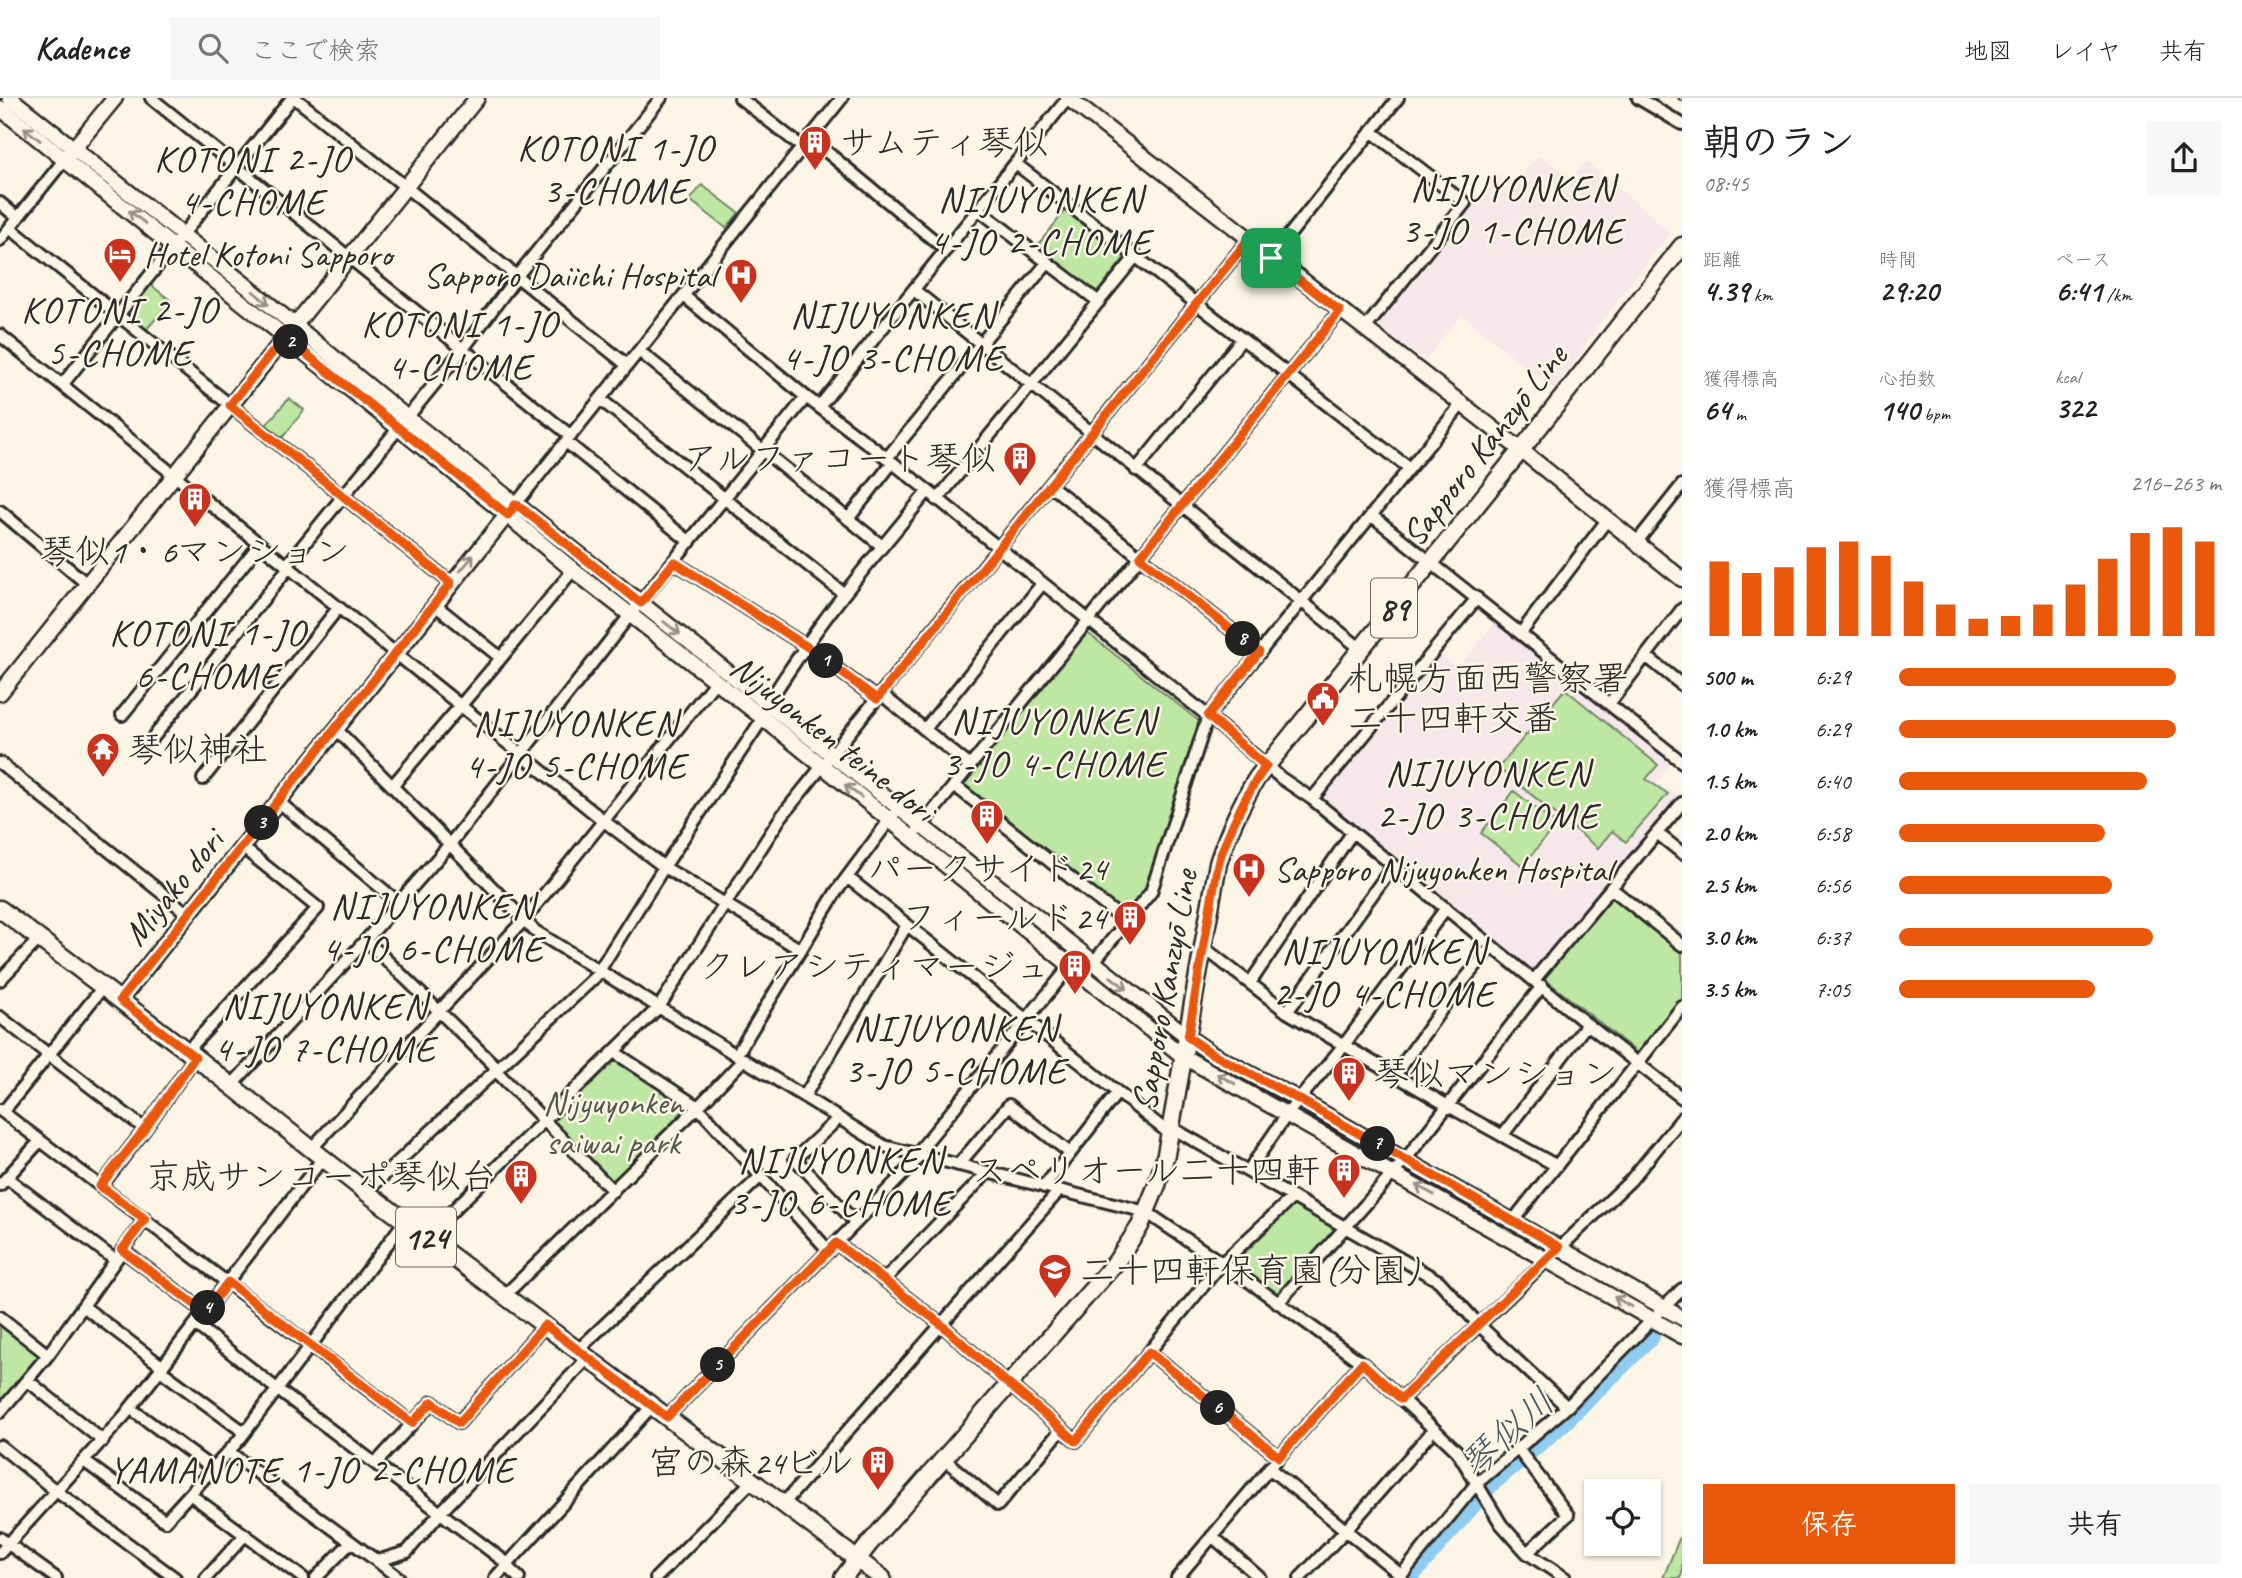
<!DOCTYPE html>
<html lang="ja">
<meta charset="utf-8">
<style>
:root{--surface:#fff;--page:#f6f6f6;--text:#222;--muted:#767676;--line:#e0e0e0;--accent:#ea580c}
body{margin:0;font-family:Caveat,"Klee One",sans-serif;background:var(--page);color:var(--text);height:100vh;display:flex;flex-direction:column;font-size:26px;white-space:nowrap}
*{box-sizing:border-box;margin:0}
p{font-size:23px;color:var(--muted)}
.icon{flex:none;width:38px;height:38px;fill:none;stroke:currentColor;stroke-width:2;stroke-linecap:round;stroke-linejoin:round}
.map{position:relative;flex:1;overflow:hidden}
.sheet{display:flex;flex-direction:column;background:var(--surface);width:560px}
.sheet>*{flex:none}
.buttons{position:absolute;left:1584px;top:1381px;display:grid;gap:14px}
.buttons a{display:grid;place-items:center;width:77px;height:77px;border-radius:0px;background:var(--surface);box-shadow:0 2px 5px #0004;font-size:35px}
.pin{position:absolute;display:grid;place-items:center;width:60px;height:60px;color:#fff;margin:-30px;border-radius:14px;box-shadow:0 4px 10px #0006}
.km{position:absolute;width:35px;height:35px;margin:-18px;border-radius:50%;background:#222;color:#fff;font-size:19px;line-height:35px;text-align:center}
.round{display:grid;place-items:center;flex:none;width:74px;height:74px;border-radius:0px;background:var(--page)}
.head{display:flex;align-items:center;justify-content:space-between;height:119px;padding:0 21px}
h1{font-size:38px;font-weight:700;line-height:52px}
.metrics{display:grid;grid-template-columns:repeat(3,1fr);gap:10px;height:119px;padding:7px 21px}
.metrics div{display:grid;align-content:center}
.metrics b{font-size:30px;font-weight:700}
.metrics small{font-size:19px;font-weight:400}
.metrics p{font-size:19px}
.chart{height:196px;padding:14px 21px}
.chart p{display:flex;justify-content:space-between}
.chart svg{width:100%;height:126px;margin-top:7px;stroke:var(--accent);stroke-width:6}
.primary-button{display:flex;gap:14px;margin-top:auto;padding:14px 21px}
.primary-button a{flex:1;height:80px;border-radius:0px;background:var(--accent);color:#fff;font-size:28px;font-weight:700;line-height:80px;text-align:center}
.primary-button a+a{background:var(--page);color:var(--text)}
ul{padding:0 21px;list-style:none;font-size:23px}
li{display:grid;grid-template-columns:112px 84px 1fr;align-items:center;height:52px}
li i{height:18px;border-radius:9px;background:var(--accent)}
header{display:flex;align-items:center;gap:42px;box-sizing:border-box;height:98px;padding:0 35px;background:var(--surface);border-bottom:2px solid var(--line)}
header strong{font-size:33px}
nav{display:flex;gap:38px;margin-inline-start:auto;font-size:24px}
.search{width:490px;height:63px;background:var(--page);display:flex;align-items:center;gap:18px;box-sizing:border-box;padding:0 24px;border-radius:0px;color:var(--muted);font-size:26px}
main{display:flex;flex:1;min-height:0}
.map>svg:first-child{display:block}
.built{fill:#f6e8ea}
.green{fill:#bee7a4;stroke:#748968;stroke-width:2}
.lines{fill:none;stroke-linecap:round;stroke-linejoin:round}
.river{stroke:#8fccef;stroke-width:16}
.street-casing{stroke:#2b2b2b;stroke-width:16}
.secondary-casing{stroke:#2b2b2b;stroke-width:19}
.primary-casing{stroke:#2b2b2b;stroke-width:21}
.street{stroke:#fcf5e5;stroke-width:10}
.secondary{stroke:#fcf5e5;stroke-width:14}
.primary{stroke:#fcf5e5;stroke-width:16}
.rail-casing{stroke:#2b2b2b;stroke-width:5}
.rail{stroke:#fcf5e5;stroke-width:2.5;stroke-dasharray:8;stroke-linecap:butt}
.oneway{stroke:#949088}
.route-casing{stroke:#fff;stroke-width:14}
.route{stroke:#ea580c;stroke-width:9}
.labels{text-anchor:middle;stroke-width:5;stroke-linejoin:round;paint-order:stroke}
.shield{fill:#fcf5e5;stroke:#6a6863;stroke-width:2}
.shield-label{font-size:33px;font-weight:bold;fill:#2b2b2b}
.poi-label{font-size:35px;fill:#2b2b2b;stroke:#fcf5e5;text-anchor:start}
.street-label{font-size:35px;fill:#2b2b2b;stroke:#fcf5e5}
.park-label{font-size:35px;fill:#505a49;stroke:#fcf5e5}
.neighbourhood-label{font-size:37px;letter-spacing:2px;fill:#2b2b2b;stroke:#fcf5e5}
.water-label{font-size:37px;font-style:italic;fill:#495b66;stroke:#fcf5e5}
</style>
<header>
<strong>Kadence</strong>
<div class="search"><svg class="icon" aria-label="search" viewBox="0 0 24 24"><circle cx="10" cy="10" r="6"/><path d="M15 15l6 6"/></svg>ここで検索</div>
<nav><a>地図</a><a>レイヤ</a><a>共有</a></nav>
</header>
<main>
<div class="map">
<svg width="1682" height="1480" viewBox="0 0 1682 1480">
<rect width="100%" height="100%" fill="#fcf5e5"/>
<filter id="ink" filterUnits="userSpaceOnUse"><feTurbulence type="fractalNoise" baseFrequency=".0143" numOctaves="2"/><feDisplacementMap in="SourceGraphic" scale="14" xChannelSelector="R" yChannelSelector="G"/><feConvolveMatrix kernelMatrix="1 2 1 2 8 2 1 2 1" color-interpolation-filters="sRGB"/></filter>
<g filter="url(#ink)">
<path class="built" d="M1540,57l32,23 14,-16 85,70 -79,101 -10,19 -29,38 -91,-75 -37,45 -50,-34 122,-153 15,10z
M1495,524l177,139 -15,22 23,15 -144,170h-4l-212,-172 120,-142 17,14z"/>
<path class="green" d="M702,87l37,28 -13,15 -36,-28z
M1065,113l60,46 -29,37 -60,-47z
M151,187l20,16 -25,29 -19,-15z
M289,300l15,12 -22,28 -16,-13z
M1086,536h3l111,88 -54,167 -21,25 -162,-129z
M1565,591l93,76 -12,14 22,15 -42,48 -14,-11 -14,17 -100,-80z
M1514,693l42,33 -33,42 -42,-33z
M1611,798l71,56v48l-43,54 -94,-75v-4z
M614,963h3l69,46v5l-71,69h-4l-57,-57v-4z
M1292,1107h4l38,21v4l-55,63h-3l-42,-29z
M0,1225l37,31v7l-37,44z
M1682,1434v42l-2,4h-17z"/>
<g class="lines">
<path class="river" d="M1410,1480l81,-93 69,-58 92,-90"/>
<defs>
<path id="street" d="M151,0l420,338
M295,0l332,267
M740,0l62,49
M1638,0l44,26
M810,40l136,112
M1016,66l393,304
M0,105l18,15
M979,112l120,92
M10,130l441,355
M0,142l64,-80
M1271,160l127,-160
M914,192l447,359
M684,198l122,101 81,61 321,258 73,62 31,21 275,225 95,74
M1364,232l101,-127 -94,-72
M0,237l604,486 60,46 137,83
M639,253l243,195
M62,287l230,-287
M600,301l244,195
M819,309l249,-309
M566,344l124,100
M887,360l160,-195
M1136,372l106,-131
M1050,387l209,167
M937,402l199,-244
M511,412l331,-412
M0,413l87,73
M1371,417l311,247
M848,421l44,-56
M1636,445l46,-58
M674,464l132,84 71,53
M287,467l176,-216 58,-78 140,-173
M435,507l66,53
M1521,535l86,-113
M1646,558l36,29
M881,596l89,72
M1609,606l73,-95
M122,617l138,-171
M336,631l199,202 349,215 262,66 101,68 115,83 72,66 23,22 44,73 26,29 38,25
M925,631l117,-145
M152,641l137,-172
M0,665l188,151
M203,681l136,-172
M393,687l108,-127 72,-88
M954,687l172,137
M1312,701l165,-201
M279,704l120,101
M918,732l422,-519
M1657,735l25,20
M847,779l323,257
M1611,790l71,57
M366,842l127,124 7,11 113,116
M1203,849l84,65 156,91 114,63
M1083,877l68,-83 57,-176 253,-311
M0,882l39,-41
M1534,882l148,-177
M1250,885l102,-150
M1287,914l106,-146
M0,919l145,112
M187,953l131,-143 -76,-61
M614,954l84,55 131,144
M737,956l99,-162 58,-78
M1395,977l56,-79 41,-50
M231,988l135,-146 84,-96 180,-229 176,-218
M804,999l103,-172
M0,1012l412,313
M3,1014l100,-125
M839,1020l-44,41 61,64
M1172,1030l267,153 40,44 88,82
M1502,1038l85,-112
M311,1051l212,-228 192,-239
M958,1067l51,-60 61,48
M1248,1073l40,-58 56,-68 102,-137
M7,1080l108,82
M0,1087l40,-44
M101,1088l44,-57 50,-72
M1044,1089l73,-94
M366,1094l229,-215 69,-110 99,-149c7,-21 20,-38 32,-56 39,-60 87,-114 132,-170
M1512,1124l170,-215
M426,1139l233,-230 122,-190 467,-577
M836,1145l106,82 58,52 76,64 146,-178 71,-66
M122,1152l83,62
M885,1181l102,-106
M505,1197l193,-188 46,-48
M1278,1205l127,-143 137,-174
M83,1208l80,61
M0,1219l48,38
M195,1226l83,66 230,174
M578,1252l183,-174
M1149,1254l130,105
M160,1272l84,62
M27,1282l76,61
M1401,1301l229,-218 52,-63
M130,1310l83,61
M0,1314l48,-57 97,-136
M667,1319l248,-255 8,-16 158,-193
M0,1348l56,45 119,87
M1518,1351l50,66 -41,38
M229,1354l148,109 30,-9 33,-39 148,-155
M943,1360l55,47 64,-76
M84,1363l81,60 74,-81 166,-219
M376,1365l56,-61 27,21 86,-98
M1269,1370l132,107
M191,1397l112,83
M783,1406l276,-313
M1212,1438l48,42
M0,1440l56,40
M0,1455l125,-138 198,-257
M377,1463l22,17
M506,1468l13,12
M206,1480l39,-43
M316,1480l35,-36
M495,1480l157,-172
M656,1480l96,-97
M1177,1480l102,-121 83,-94
M1300,1480l46,-48 88,-101
M1399,1480l77,-94 91,-77 115,-118"/>
<path id="secondary" d="M10,0l233,185 163,134 782,620 23,16 89,47 382,218
M1068,0l453,352 161,129
M0,10l507,407 66,55 190,148 421,339 498,279
M69,56l46,-56
M0,595l477,-595
M120,902l387,-485"/>
<path id="primary" d="M0,811l195,148 171,135 516,386
M843,1480l26,-34 247,-282 24,-36 17,-41 9,-31 52,-291c10,-30 22,-58 39,-85l264,-328 161,-204"/>
</defs>
<use href="#street" class="street-casing"/>
<use href="#secondary" class="secondary-casing"/>
<use href="#primary" class="primary-casing"/>
<use href="#street" class="street"/>
<use href="#secondary" class="secondary"/>
<use href="#primary" class="primary"/>
<defs>
<path id="rail" d="M1680,0l2,1"/>
</defs>
<use href="#rail" class="rail-casing"/>
<use href="#rail" class="rail"/>
</g>
<defs><path id="oneway-shaft" d="M-6 0H5M1.5-3L5.5 0L1.5 3" fill="none" stroke-width="1.6" stroke-linecap="round" stroke-linejoin="round" transform="scale(1.75)"/></defs>
<g class="oneway">
<use href="#oneway-shaft" transform="translate(32 36) rotate(-141)"/>
<use href="#oneway-shaft" transform="translate(137 119) rotate(-142)"/>
<use href="#oneway-shaft" transform="translate(261 200) rotate(41)"/>
<use href="#oneway-shaft" transform="translate(467 465) rotate(-50)"/>
<use href="#oneway-shaft" transform="translate(672 530) rotate(38)"/>
<use href="#oneway-shaft" transform="translate(853 693) rotate(-143)"/>
<use href="#oneway-shaft" transform="translate(1119 885) rotate(37)"/>
<use href="#oneway-shaft" transform="translate(1226 981) rotate(-151)"/>
<use href="#oneway-shaft" transform="translate(1425 1092) rotate(-151)"/>
<use href="#oneway-shaft" transform="translate(1623 1204) rotate(-150)"/>
</g>
</g>
<g class="lines" filter="url(#ink)">
<defs>
<path id="route" d="M1248,142l92,71 -200,246 119,95 -51,64 58,50c-22,30 -36,62 -48,97l-30,174 23,16 89,47 259,147 -158,152 -39,-36 -83,94 -130,-105 -73,89 -76,-64 -58,-52 -106,-82 -169,174 -122,-92 -86,98 -27,-21 -20,21 -184,-141 -23,30 -83,-62 23,-31 -45,-33 45,-57 50,-72 -75,-57 331,-417 -221,-178 55,-68 223,178 8,-11 125,99 33,-41 132,84 71,53z"/>
</defs>
<use href="#route" class="route-casing"/>
<use href="#route" class="route"/>
</g>
<defs>
<symbol id="building-pin" viewBox="-11 -11 22 30"><path d="M0 17L-7.5 6A9.5 9.5 0 1 1 7.5 6Z" fill="#c8321e" stroke="#fcf5e5"/><path d="M-4-6H4V6H1V3H-1V6H-4ZM-2.5-4.3h1.7v1.8h-1.7ZM.8-4.3h1.7v1.8H.8ZM-2.5-1h1.7V.8h-1.7ZM.8-1h1.7V.8H.8Z" fill="#fff"/></symbol>
<symbol id="hotel-pin" viewBox="-11 -11 22 30"><path d="M0 17L-7.5 6A9.5 9.5 0 1 1 7.5 6Z" fill="#c8321e" stroke="#fcf5e5"/><path d="M-6-4.5h1.5V1H6V5H4.5V3h-9V5H-6ZM-4 0a1.8 1.8 0 1 1 3.6 0ZM.5 0V-2.5h3Q6-2.5 6 0Z" fill="#fff"/></symbol>
<symbol id="hospital-pin" viewBox="-11 -11 22 30"><path d="M0 17L-7.5 6A9.5 9.5 0 1 1 7.5 6Z" fill="#c8321e" stroke="#fcf5e5"/><path d="M-5-5h3v3.5h4V-5h3V5h-3V1.5h-4V5h-3Z" fill="#fff"/></symbol>
<symbol id="civic-pin" viewBox="-11 -11 22 30"><path d="M0 17L-7.5 6A9.5 9.5 0 1 1 7.5 6Z" fill="#c8321e" stroke="#fcf5e5"/><path d="M-.6-6.5H3V-4.5H.6V-3L4-1V1h2V6H-6V1h2V-1L-.6-3ZM-1.2 2.5V6h2.4V2.5Z" fill="#fff"/></symbol>
<symbol id="temple-pin" viewBox="-11 -11 22 30"><path d="M0 17L-7.5 6A9.5 9.5 0 1 1 7.5 6Z" fill="#c8321e" stroke="#fcf5e5"/><path d="M0-6L5-2H3V0L6.5 2.5H4V6H1.5V3h-3V6H-4V2.5H-6.5L-3 0V-2H-5Z" fill="#fff"/></symbol>
<symbol id="school-pin" viewBox="-11 -11 22 30"><path d="M0 17L-7.5 6A9.5 9.5 0 1 1 7.5 6Z" fill="#c8321e" stroke="#fcf5e5"/><path d="M0-5L7-2L0 1L-7-2ZM-4 1L0 2.5L4 1V4Q0 6-4 4Z" fill="#fff"/></symbol>
</defs>
<g fill-rule="evenodd">
<use href="#building-pin" x="796" y="25" width="38" height="52"/>
<use href="#hotel-pin" x="101" y="137" width="38" height="52"/>
<use href="#hospital-pin" x="722" y="158" width="38" height="52"/>
<use href="#building-pin" x="1001" y="341" width="38" height="52"/>
<use href="#building-pin" x="176" y="382" width="38" height="52"/>
<use href="#civic-pin" x="1304" y="581" width="38" height="52"/>
<use href="#temple-pin" x="84" y="632" width="38" height="52"/>
<use href="#building-pin" x="968" y="699" width="38" height="52"/>
<use href="#hospital-pin" x="1230" y="752" width="38" height="52"/>
<use href="#building-pin" x="1111" y="800" width="38" height="52"/>
<use href="#building-pin" x="1056" y="849" width="38" height="52"/>
<use href="#building-pin" x="1330" y="956" width="38" height="52"/>
<use href="#building-pin" x="1325" y="1053" width="38" height="52"/>
<use href="#building-pin" x="502" y="1059" width="38" height="52"/>
<use href="#school-pin" x="1036" y="1153" width="38" height="52"/>
<use href="#building-pin" x="859" y="1345" width="38" height="52"/>
</g>
<g class="labels">
<g class="shield">
<rect x="1371" y="480.5" width="46" height="59" rx="5"/>
<rect x="396" y="1109.5" width="60" height="59" rx="5"/>
</g>
<g class="shield-label">
<text x="1394" y="522">89</text>
<text x="426" y="1151">124</text>
</g>
<g class="poi-label">
<text x="840" y="56">サムティ琴似</text>
<text x="144" y="168">Hotel Kotoni Sapporo</text>
<text x="716" y="189" text-anchor="end">Sapporo Daiichi Hospital</text>
<text x="996" y="372" text-anchor="end">アルファコート琴似</text>
<text x="195" y="465" text-anchor="middle">琴似1・6マンション</text>
<text x="1348" y="592">札幌方面西警察署<tspan x="1348" dy="40">二十四軒交番</tspan></text>
<text x="128" y="663">琴似神社</text>
<text x="987" y="782" text-anchor="middle">パークサイド24</text>
<text x="1274" y="783">Sapporo Nijuyonken Hospital</text>
<text x="1106" y="831" text-anchor="end">フィールド24</text>
<text x="1050" y="880" text-anchor="end">クレアシティマージュ</text>
<text x="1374" y="987">琴似マンション</text>
<text x="1320" y="1084" text-anchor="end">スペリオール二十四軒</text>
<text x="496" y="1090" text-anchor="end">京成サンコーポ琴似台</text>
<text x="1080" y="1184">二十四軒保育園(分園)</text>
<text x="854" y="1376" text-anchor="end">宮の森24ビル</text>
</g>
<g class="street-label">
<text transform="translate(1484 347) rotate(-52)" y="12">Sapporo Kanzyō Line</text>
<text transform="translate(833 640) rotate(38)" y="12">Nijuyonken teine dori</text>
<text transform="translate(173 789) rotate(-51)" y="12">Miyako dori</text>
<text transform="translate(1164 892) rotate(-80)" y="12">Sapporo Kanzyō Line</text>
</g>
<g class="park-label">
<text x="613" y="1016">Nijyuyonken<tspan x="613" dy="40">saiwai park</tspan></text>
</g>
<g class="neighbourhood-label">
<text x="616" y="62">KOTONI 1-JO<tspan x="616" dy="43">3-CHOME</tspan></text>
<text x="253" y="73">KOTONI 2-JO<tspan x="253" dy="43">4-CHOME</tspan></text>
<text x="1513" y="102">NIJUYONKEN<tspan x="1513" dy="43">3-JO 1-CHOME</tspan></text>
<text x="1041" y="113">NIJUYONKEN<tspan x="1041" dy="43">4-JO 2-CHOME</tspan></text>
<text x="120" y="224">KOTONI 2-JO<tspan x="120" dy="43">5-CHOME</tspan></text>
<text x="893" y="229">NIJUYONKEN<tspan x="893" dy="43">4-JO 3-CHOME</tspan></text>
<text x="460" y="238">KOTONI 1-JO<tspan x="460" dy="43">4-CHOME</tspan></text>
<text x="208" y="547">KOTONI 1-JO<tspan x="208" dy="43">6-CHOME</tspan></text>
<text x="1054" y="635">NIJUYONKEN<tspan x="1054" dy="43">3-JO 4-CHOME</tspan></text>
<text x="576" y="637">NIJUYONKEN<tspan x="576" dy="43">4-JO 5-CHOME</tspan></text>
<text x="1488" y="687">NIJUYONKEN<tspan x="1488" dy="43">2-JO 3-CHOME</tspan></text>
<text x="433" y="820">NIJUYONKEN<tspan x="433" dy="43">4-JO 6-CHOME</tspan></text>
<text x="1384" y="865">NIJUYONKEN<tspan x="1384" dy="43">2-JO 4-CHOME</tspan></text>
<text x="325" y="920">NIJUYONKEN<tspan x="325" dy="43">4-JO 7-CHOME</tspan></text>
<text x="956" y="942">NIJUYONKEN<tspan x="956" dy="43">3-JO 5-CHOME</tspan></text>
<text x="841" y="1074">NIJUYONKEN<tspan x="841" dy="43">3-JO 6-CHOME</tspan></text>
<text x="312" y="1384">YAMANOTE 1-JO 2-CHOME</text>
</g>
<g class="water-label">
<text transform="translate(1507 1334) rotate(-42)" y="13">琴似川</text>
</g>
</g>
</svg>
<div class="buttons">
<a><svg class="icon" aria-label="locate" viewBox="0 0 24 24"><circle cx="12" cy="12" r="6"/><path d="M12 2v4M12 18v4M2 12h4M18 12h4"/></svg></a>
</div>
<div class="pin" style="left:1271px;top:160px;background:#1e9e55"><svg class="icon" aria-label="arrive" viewBox="0 0 24 24"><path d="M6 21V4h12l-3 4 3 4H6"/></svg></div>
<b class="km" style="left:826px;top:563px">1</b>
<b class="km" style="left:291px;top:244px">2</b>
<b class="km" style="left:262px;top:725px">3</b>
<b class="km" style="left:208px;top:1210px">4</b>
<b class="km" style="left:718px;top:1267px">5</b>
<b class="km" style="left:1218px;top:1310px">6</b>
<b class="km" style="left:1378px;top:1046px">7</b>
<b class="km" style="left:1243px;top:541px">8</b>
</div>
<section class="sheet">
<div class="head"><div><h1>朝のラン</h1><p>08:45</p></div><a class="round"><svg class="icon" aria-label="share" viewBox="0 0 24 24"><path d="M12 15V3M7 8l5-5 5 5M5 13v7h14v-7"/></svg></a></div>
<div class="metrics">
<div><p>距離</p><b>4.39<small> km</small></b></div>
<div><p>時間</p><b>29:20</b></div>
<div><p>ペース</p><b>6:41<small> /km</small></b></div>
</div>
<div class="metrics">
<div><p>獲得標高</p><b>64<small> m</small></b></div>
<div><p>心拍数</p><b>140<small> bpm</small></b></div>
<div><p>kcal</p><b>322</b></div>
</div>
<div class="chart"><p><span>獲得標高</span>216–263 m</p>
<svg viewBox="0 0 160 44" preserveAspectRatio="none"><path d="M5 44V18M15 44V22M25 44V20M35 44V13M45 44V11M55 44V16M65 44V25M75 44V33M85 44V38M95 44V37M105 44V33M115 44V26M125 44V17M135 44V8M145 44V6M155 44V11"/></svg>
</div>
<ul>
<li><b>500 m</b>6:29<i style="width:86%"></i></li>
<li><b>1.0 km</b>6:29<i style="width:86%"></i></li>
<li><b>1.5 km</b>6:40<i style="width:77%"></i></li>
<li><b>2.0 km</b>6:58<i style="width:64%"></i></li>
<li><b>2.5 km</b>6:56<i style="width:66%"></i></li>
<li><b>3.0 km</b>6:37<i style="width:79%"></i></li>
<li><b>3.5 km</b>7:05<i style="width:61%"></i></li>
</ul>
<div class="primary-button"><a>保存</a><a>共有</a></div>
</section>
</main>
